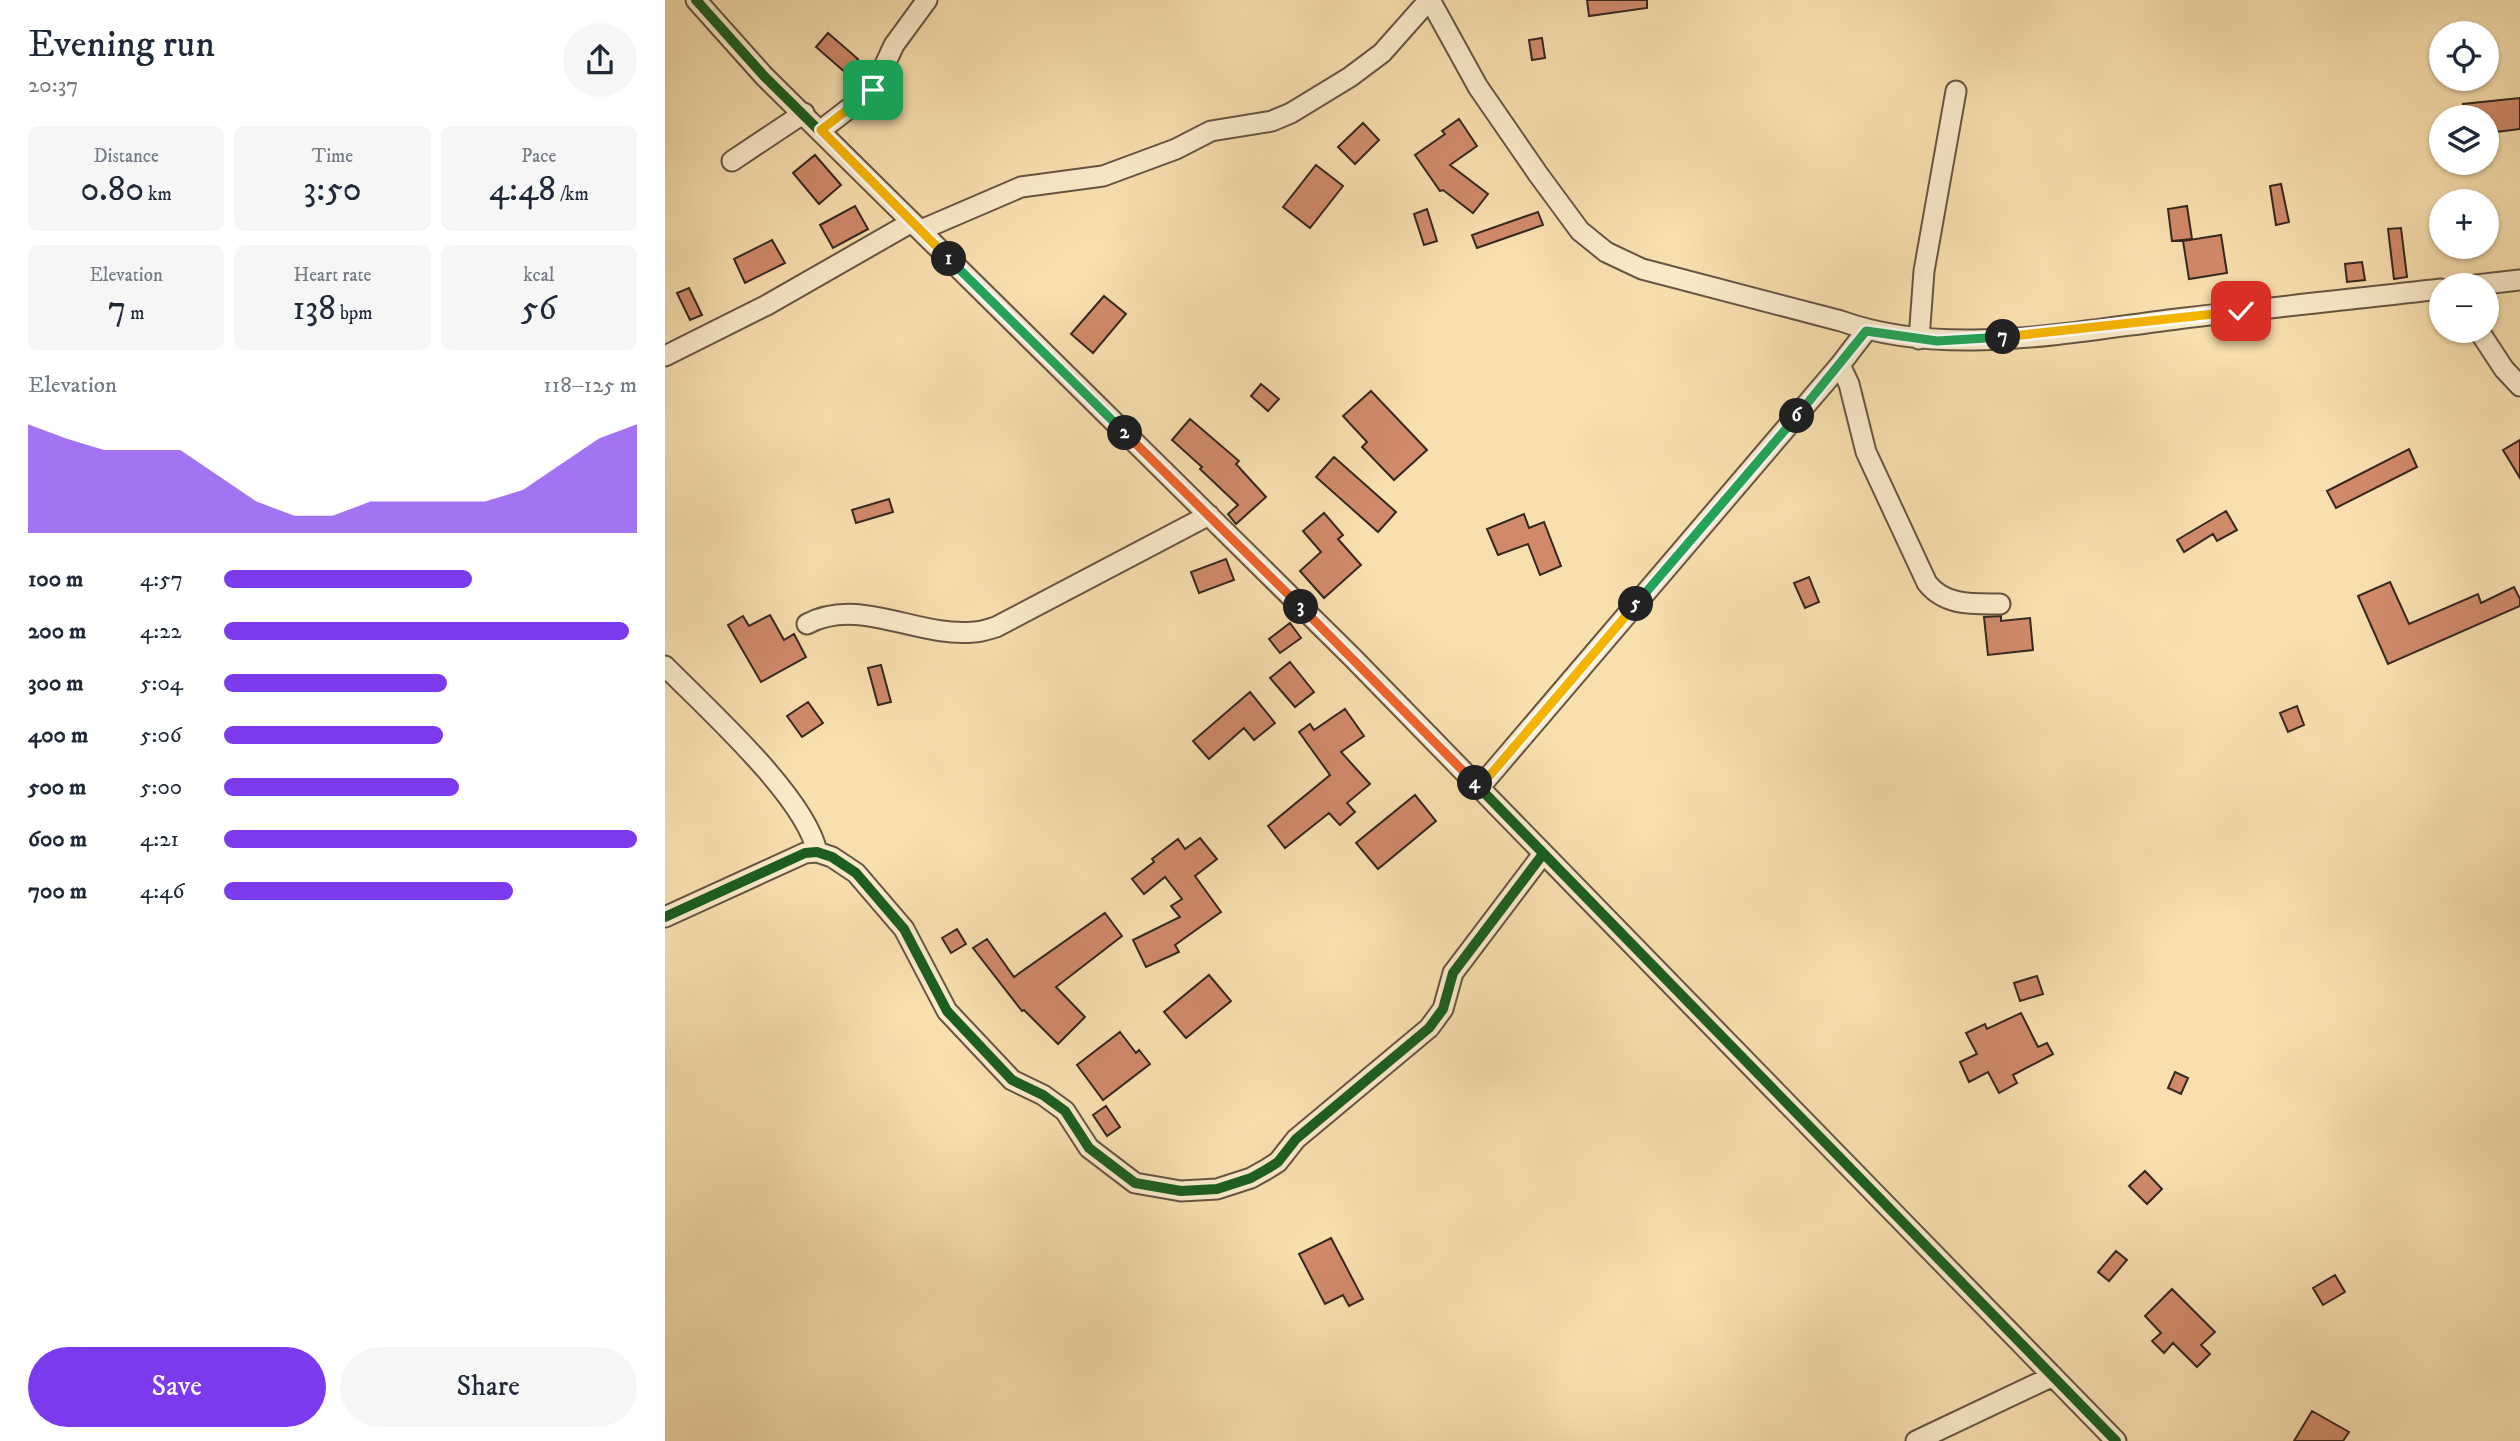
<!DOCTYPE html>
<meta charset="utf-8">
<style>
:root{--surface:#fff;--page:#f6f6f7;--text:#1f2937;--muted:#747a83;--accent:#7c3aed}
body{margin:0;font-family:"IM FELL DW Pica",serif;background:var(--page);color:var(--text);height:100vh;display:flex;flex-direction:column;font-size:26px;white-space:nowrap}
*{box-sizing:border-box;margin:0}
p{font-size:23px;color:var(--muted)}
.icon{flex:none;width:38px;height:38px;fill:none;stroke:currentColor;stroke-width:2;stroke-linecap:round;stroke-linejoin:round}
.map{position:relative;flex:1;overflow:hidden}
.details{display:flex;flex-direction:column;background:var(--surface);width:665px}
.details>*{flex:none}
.fabs{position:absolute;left:1764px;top:21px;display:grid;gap:14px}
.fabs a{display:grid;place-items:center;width:70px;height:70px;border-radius:50%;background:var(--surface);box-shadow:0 2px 5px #0004;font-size:35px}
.pin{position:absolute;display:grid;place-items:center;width:60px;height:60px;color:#fff;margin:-30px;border-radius:14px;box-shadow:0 4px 10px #0006}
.km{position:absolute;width:35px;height:35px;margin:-18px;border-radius:50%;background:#222;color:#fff;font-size:19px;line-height:35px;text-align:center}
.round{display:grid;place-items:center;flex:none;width:74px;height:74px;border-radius:37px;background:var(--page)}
.summary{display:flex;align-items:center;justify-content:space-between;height:119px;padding:0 28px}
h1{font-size:38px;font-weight:600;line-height:52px}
.metrics{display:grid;grid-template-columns:repeat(3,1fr);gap:10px;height:119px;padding:7px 28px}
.metrics div{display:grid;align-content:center;border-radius:10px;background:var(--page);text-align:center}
.metrics b{font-size:35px;font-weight:600}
.metrics small{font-size:19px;font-weight:400}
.metrics p{font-size:19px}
.chart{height:196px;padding:14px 28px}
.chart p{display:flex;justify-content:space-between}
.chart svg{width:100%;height:126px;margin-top:7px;fill:var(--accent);opacity:.7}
.button{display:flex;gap:14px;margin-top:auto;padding:14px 28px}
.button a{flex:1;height:80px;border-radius:42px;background:var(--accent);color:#fff;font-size:28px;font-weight:600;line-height:80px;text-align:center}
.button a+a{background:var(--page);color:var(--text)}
ul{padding:0 28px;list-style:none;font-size:23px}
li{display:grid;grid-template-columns:112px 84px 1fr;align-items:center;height:52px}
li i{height:18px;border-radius:9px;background:var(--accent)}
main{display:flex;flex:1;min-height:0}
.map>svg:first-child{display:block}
.building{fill:#d08a6a;stroke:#35271f;stroke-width:2}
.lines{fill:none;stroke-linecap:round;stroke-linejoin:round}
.street-casing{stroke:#665543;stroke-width:23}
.street{stroke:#faeaca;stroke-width:19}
.cycleway-casing{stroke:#faeaca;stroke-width:15}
.cycleway{stroke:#1b5e20;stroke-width:10}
.split-1-casing{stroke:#fff;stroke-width:14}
.split-2-casing{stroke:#fff;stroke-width:14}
.split-3-casing{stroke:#fff;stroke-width:14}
.split-4-casing{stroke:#fff;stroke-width:14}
.split-5-casing{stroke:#fff;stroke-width:14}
.split-6-casing{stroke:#fff;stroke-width:14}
.split-7-casing{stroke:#fff;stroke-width:14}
.split-8-casing{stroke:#fff;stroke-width:14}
.split-1{stroke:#f5b400;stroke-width:9}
.split-2{stroke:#22a559;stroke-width:9}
.split-3{stroke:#f0652b;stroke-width:9}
.split-4{stroke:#f0652b;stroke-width:9}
.split-5{stroke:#f5b400;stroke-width:9}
.split-6{stroke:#22a559;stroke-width:9}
.split-7{stroke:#22a559;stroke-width:9}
.split-8{stroke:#f5b400;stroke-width:9}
</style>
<main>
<section class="details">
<div class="summary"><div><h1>Evening run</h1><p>20:37</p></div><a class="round"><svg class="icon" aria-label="share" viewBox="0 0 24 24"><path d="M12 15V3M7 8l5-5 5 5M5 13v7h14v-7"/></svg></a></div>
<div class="metrics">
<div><p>Distance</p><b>0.80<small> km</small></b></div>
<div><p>Time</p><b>3:50</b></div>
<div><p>Pace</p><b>4:48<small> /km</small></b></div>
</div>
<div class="metrics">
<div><p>Elevation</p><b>7<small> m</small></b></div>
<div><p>Heart rate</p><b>138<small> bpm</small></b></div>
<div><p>kcal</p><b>56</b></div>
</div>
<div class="chart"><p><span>Elevation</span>118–125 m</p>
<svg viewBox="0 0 160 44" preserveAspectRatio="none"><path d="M0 44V6L10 11L20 15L30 15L40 15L50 24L60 33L70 38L80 38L90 33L100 33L110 33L120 33L130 29L140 20L150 11L160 6V44z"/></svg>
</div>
<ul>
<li><b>100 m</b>4:57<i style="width:60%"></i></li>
<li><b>200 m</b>4:22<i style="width:98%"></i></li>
<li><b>300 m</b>5:04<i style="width:54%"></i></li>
<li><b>400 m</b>5:06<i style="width:53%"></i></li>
<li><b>500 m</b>5:00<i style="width:57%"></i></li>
<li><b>600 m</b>4:21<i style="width:100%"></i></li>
<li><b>700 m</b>4:46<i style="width:70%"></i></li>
</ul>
<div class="button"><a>Save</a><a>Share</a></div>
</section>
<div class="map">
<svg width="1855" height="1441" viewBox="0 0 1855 1441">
<rect width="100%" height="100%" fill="#f8dfae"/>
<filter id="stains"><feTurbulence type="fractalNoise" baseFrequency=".00286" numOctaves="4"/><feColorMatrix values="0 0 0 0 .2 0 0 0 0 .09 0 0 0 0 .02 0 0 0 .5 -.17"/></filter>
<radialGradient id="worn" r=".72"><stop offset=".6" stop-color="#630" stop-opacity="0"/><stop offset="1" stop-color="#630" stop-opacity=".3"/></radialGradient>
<path class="building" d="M922,0h60v8l-58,8z
M163,33l30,26 -12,14 -30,-26z
M877,38l3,20 -13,2 -3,-20z
M1855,98v31l-33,4v-16h-22l-2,-13z
M794,119l18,27 -27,19 38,29 -15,19 -30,-23 -3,1 -25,-36 30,-21 -3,-3z
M698,123l16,17 -24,24 -17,-17z
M150,155l26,30 -22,19 -26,-31z
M651,165l27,21 -33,42 -27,-21z
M1616,184l8,38 -13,3 -6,-39z
M190,206l13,23 -35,19 -13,-23z
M1522,206l5,33 -20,2 -4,-32z
M762,209l10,32 -13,4 -10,-31z
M873,212l5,13 -66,23 -5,-13z
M1736,228l6,49 -13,2 -6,-50z
M1556,235l6,38 -38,6 -6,-38z
M107,240l13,23 -40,20 -11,-24z
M1697,262l3,18 -18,2 -2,-18z
M24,288l13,27 -12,5 -13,-27z
M439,296l22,18 -33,39 -22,-19z
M596,384l18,15 -11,12 -17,-15z
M706,391l56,59 -33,30 -32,-33 5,-5 -24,-26z
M525,419l49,42 -3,3 30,33 -30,27 -8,-10 10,-9 -38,-36 2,-2 -30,-27z
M1855,440v38l-17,-28z
M1744,449l8,18 -81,41 -9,-17z
M669,457l62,55 -18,20 -62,-55z
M224,499l4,13 -37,11 -4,-13z
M1561,511l11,19 -20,11 -4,-7 -29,18 -7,-12z
M659,513l19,22 -5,4 23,26 -37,33 -24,-27 21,-19 -18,-21z
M859,514l5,14 15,-6 17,44 -21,9 -12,-31 -30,11 -11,-26z
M561,559l8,21 -35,13 -8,-21z
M1144,577l10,25 -14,6 -11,-25z
M1725,582l19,42 69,-30 3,9 33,-16 6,12v7l-132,58 -30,-68z
M105,615l14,25 10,-6 12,23 -45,25 -33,-57 15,-9 6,10z
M1336,616v5l29,-3 3,32 -45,5 -4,-38z
M625,623l11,15 -21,15 -11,-14z
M625,662l24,30 -19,15 -25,-29z
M216,665l10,37 -13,3 -10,-37z
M585,692l25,31 -21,17 -10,-12 -35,31 -16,-18z
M143,702l15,21 -21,14 -15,-21z
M1632,706l7,19 -16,7 -8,-19z
M680,709l19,27 -23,16 29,32 -23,19 8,9 -15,13 -11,-12 -44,35 -17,-22 62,-51 -31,-43 11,-8 4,6z
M750,795l21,26 -58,48 -22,-26z
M535,838l17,21 -22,17 26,36 -46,33 4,7 -33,15 -13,-27 47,-23 -9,-11 11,-7 -17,-22 -21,17 -12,-15 22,-17 -2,-3 26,-20 7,10z
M440,913l17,23 -66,51 29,30 -27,27 -34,-34 -2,1 -49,-63 14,-9 27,38z
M292,929l9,15 -15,9 -9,-15z
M544,975l22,26 -45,37 -22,-26z
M1372,976l6,18 -23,7 -6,-18z
M1356,1013l17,34 9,-4 6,11 -40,21 4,8 -18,10 -11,-21 -19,10 -9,-20 17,-8 -11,-21 19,-9 2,5z
M455,1032l16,21 3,-3 11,14 -47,36 -26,-35z
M1510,1072l13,6 -7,16 -13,-6z
M441,1106l14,21 -13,9 -14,-21z
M1480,1171l17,18 -15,15 -18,-18z
M666,1238l32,61 -14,7 -6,-11 -18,9 -26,-50z
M1451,1251l11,9 -18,21 -11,-9z
M1670,1275l10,17 -22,13 -10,-17z
M1507,1289l43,43 -14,13 9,9 -13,13 -24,-24 -9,10 -12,-12 9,-8 -16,-17z
M1647,1411l37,21 -6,9h-49z"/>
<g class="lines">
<defs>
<path id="street" d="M31,0l68,76 589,582 763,783
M765,0l48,87 60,87 42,57 26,21 36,17 199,52c102,37 230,11 336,-2 88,-11 176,-20 264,-30
M156,130l52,-40 21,-45 33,-45
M67,161l72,-48
M256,230l100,-43 82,-11 73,-27 35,-18 61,-10 19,-8 59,-36 32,-24 47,-53
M1811,285l44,-5
M1814,331l25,38 16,17
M1254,339l5,-68 32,-180
M0,356l102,-51 145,-83
M1175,365l9,19 17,68 61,131c18,23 46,21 73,21
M142,624c52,-28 111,14 167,8 7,0 15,-3 22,-5l213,-112
M0,666c41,42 141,131 152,186
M814,788l361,-423 26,-34
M0,917l140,-64 12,-1 15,5 24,16 48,56 43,82 65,69 31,15 22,16 24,37 46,35 46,8 36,-2 34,-11 16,-9 11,-7 18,-23 133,-111 14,-19 10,-36 90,-119
M1251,1441l137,-65"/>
</defs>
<use href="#street" class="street-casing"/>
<use href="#street" class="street"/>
<defs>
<path id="cycleway" d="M31,0l68,76 589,582 763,783
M0,917l140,-64 12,-1 15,5 24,16 48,56 43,82 65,69 31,15 22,16 24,37 46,35 46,8 36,-2 34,-11 16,-9 11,-7 18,-23 133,-111 14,-19 10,-36 90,-119"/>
</defs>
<use href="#cycleway" class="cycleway-casing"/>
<use href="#cycleway" class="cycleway"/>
</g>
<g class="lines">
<defs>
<path id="split-1" d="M208,90l-52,40 128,129"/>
<path id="split-2" d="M284,259l176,174"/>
<path id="split-3" d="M460,433l176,174"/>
<path id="split-4" d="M636,607l174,176"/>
<path id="split-5" d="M810,783l4,5 157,-184"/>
<path id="split-6" d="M971,604l161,-188"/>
<path id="split-7" d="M1132,416l69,-85 71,10 66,-4"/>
<path id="split-8" d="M1338,337l238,-26"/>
</defs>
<use href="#split-1" class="split-1-casing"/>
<use href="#split-2" class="split-2-casing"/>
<use href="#split-3" class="split-3-casing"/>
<use href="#split-4" class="split-4-casing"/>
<use href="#split-5" class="split-5-casing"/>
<use href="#split-6" class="split-6-casing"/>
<use href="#split-7" class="split-7-casing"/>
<use href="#split-8" class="split-8-casing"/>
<use href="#split-1" class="split-1"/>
<use href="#split-2" class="split-2"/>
<use href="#split-3" class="split-3"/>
<use href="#split-4" class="split-4"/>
<use href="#split-5" class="split-5"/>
<use href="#split-6" class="split-6"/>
<use href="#split-7" class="split-7"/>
<use href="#split-8" class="split-8"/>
</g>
<rect width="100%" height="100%" filter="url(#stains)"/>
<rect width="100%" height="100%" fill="url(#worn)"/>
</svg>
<div class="fabs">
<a><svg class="icon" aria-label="locate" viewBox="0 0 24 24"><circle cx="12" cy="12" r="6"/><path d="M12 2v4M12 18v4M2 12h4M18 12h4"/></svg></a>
<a><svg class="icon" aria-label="layers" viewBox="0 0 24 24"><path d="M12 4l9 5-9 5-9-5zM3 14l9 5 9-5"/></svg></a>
<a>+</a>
<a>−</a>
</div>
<div class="pin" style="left:208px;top:90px;background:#1e9e55"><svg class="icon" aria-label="arrive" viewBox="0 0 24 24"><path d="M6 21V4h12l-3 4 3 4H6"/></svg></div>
<div class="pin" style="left:1576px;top:311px;background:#d93025"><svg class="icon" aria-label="check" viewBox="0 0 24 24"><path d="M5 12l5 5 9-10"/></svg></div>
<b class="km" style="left:284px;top:259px">1</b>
<b class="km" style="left:460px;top:433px">2</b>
<b class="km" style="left:636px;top:607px">3</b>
<b class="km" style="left:810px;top:783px">4</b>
<b class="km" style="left:971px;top:604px">5</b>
<b class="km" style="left:1132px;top:416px">6</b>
<b class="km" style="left:1338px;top:337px">7</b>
</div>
</main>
